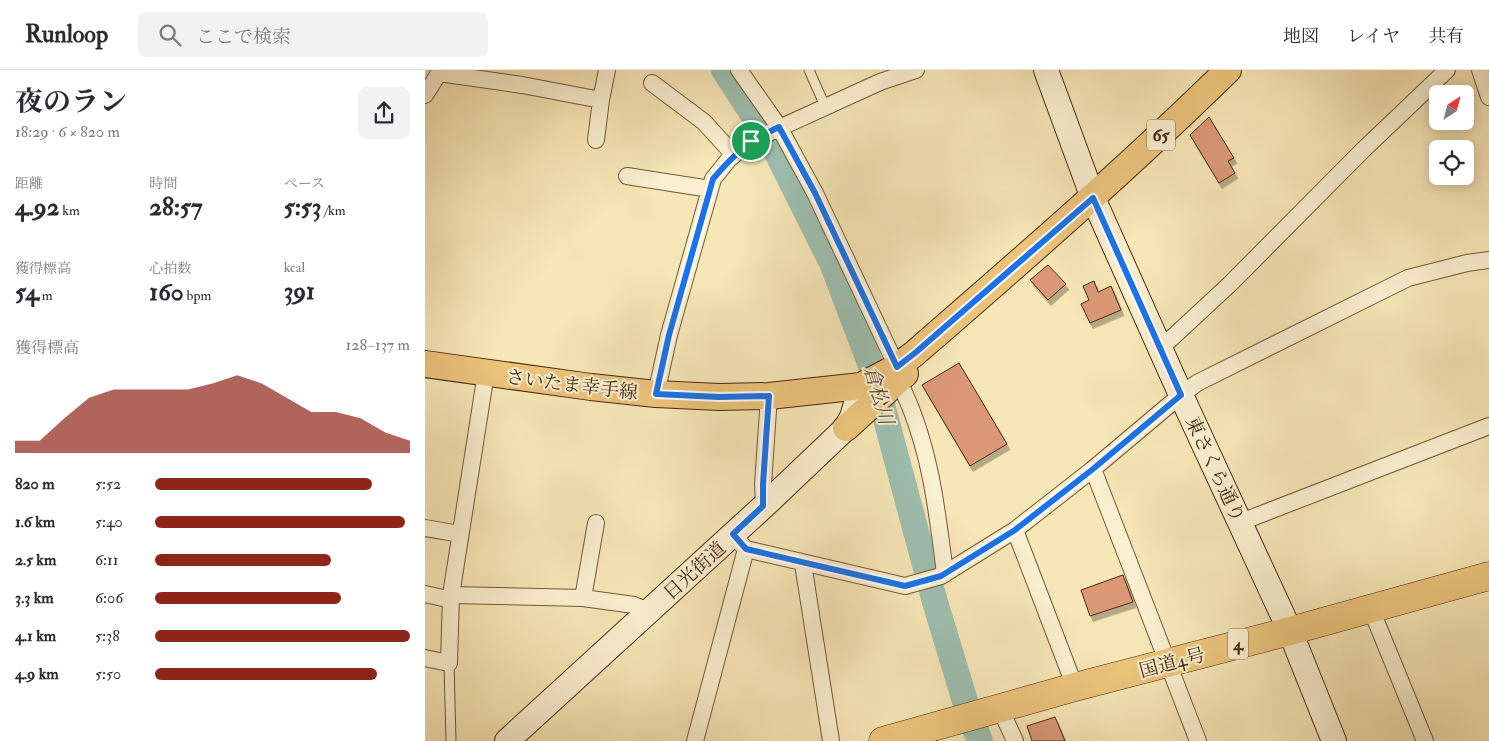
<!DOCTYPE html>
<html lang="ja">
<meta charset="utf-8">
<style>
:root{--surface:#fff;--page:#f2f2f3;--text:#2b2b33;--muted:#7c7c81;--line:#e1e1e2;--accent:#8f2418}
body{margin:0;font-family:"IM FELL Double Pica","Noto Serif JP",serif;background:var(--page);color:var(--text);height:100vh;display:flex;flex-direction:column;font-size:19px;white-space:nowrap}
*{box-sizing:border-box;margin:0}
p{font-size:16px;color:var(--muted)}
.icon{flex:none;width:28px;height:28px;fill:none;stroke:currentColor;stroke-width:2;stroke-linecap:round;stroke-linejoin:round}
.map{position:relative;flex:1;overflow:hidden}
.sheet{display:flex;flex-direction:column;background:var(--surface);width:425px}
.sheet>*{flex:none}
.needle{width:32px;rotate:36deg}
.fabs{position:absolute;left:1004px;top:15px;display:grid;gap:10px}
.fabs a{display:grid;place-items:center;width:45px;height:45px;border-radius:8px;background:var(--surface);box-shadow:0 2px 12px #0003;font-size:25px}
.pin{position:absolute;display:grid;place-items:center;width:42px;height:42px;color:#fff;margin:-21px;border:2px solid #fff;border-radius:50%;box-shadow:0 1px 5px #0007}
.round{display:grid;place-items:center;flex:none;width:52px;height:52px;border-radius:8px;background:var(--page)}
.headline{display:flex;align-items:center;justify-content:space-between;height:85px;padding:0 15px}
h1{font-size:28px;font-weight:700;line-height:38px}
.metrics{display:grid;grid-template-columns:repeat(3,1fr);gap:8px;height:85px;padding:5px 15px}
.metrics div{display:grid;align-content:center}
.metrics b{font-size:25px;font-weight:700}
.metrics small{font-size:14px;font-weight:400}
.metrics p{font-size:14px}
.chart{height:140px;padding:10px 15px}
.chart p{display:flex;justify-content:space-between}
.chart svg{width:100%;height:90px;margin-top:5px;fill:var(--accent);opacity:.7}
ul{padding:0 15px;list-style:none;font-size:16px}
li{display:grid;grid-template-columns:80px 60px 1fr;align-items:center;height:38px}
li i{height:12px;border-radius:6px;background:var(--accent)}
header{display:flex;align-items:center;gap:30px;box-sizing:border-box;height:70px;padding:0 25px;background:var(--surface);border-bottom:1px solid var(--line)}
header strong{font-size:24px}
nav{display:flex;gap:28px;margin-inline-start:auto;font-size:18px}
.search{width:350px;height:45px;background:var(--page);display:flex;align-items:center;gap:12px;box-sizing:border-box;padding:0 18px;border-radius:8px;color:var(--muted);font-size:19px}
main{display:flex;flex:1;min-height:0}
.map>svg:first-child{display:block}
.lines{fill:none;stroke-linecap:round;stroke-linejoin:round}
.river{stroke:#9dbfb0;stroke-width:26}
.building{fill:#db9877;stroke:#442b0e;filter:url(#shadow)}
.lane-casing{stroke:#715a38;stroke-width:11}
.street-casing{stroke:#715a38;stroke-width:18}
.secondary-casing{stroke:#442b0e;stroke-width:26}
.primary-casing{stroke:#442b0e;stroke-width:28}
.highway-casing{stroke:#442b0e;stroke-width:29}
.lane{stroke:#faefd0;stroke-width:9}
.street{stroke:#faefd0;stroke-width:16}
.secondary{stroke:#faefd0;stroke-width:24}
.primary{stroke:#ecc37b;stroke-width:26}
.highway{stroke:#ecc37b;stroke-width:28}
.route-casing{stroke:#fff;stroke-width:10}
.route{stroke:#1a73e8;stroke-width:6}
.labels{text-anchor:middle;stroke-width:4;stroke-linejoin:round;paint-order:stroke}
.shield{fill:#faefd0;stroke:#7b6648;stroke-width:1}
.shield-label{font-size:18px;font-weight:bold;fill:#442b0e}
.street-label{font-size:19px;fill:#442b0e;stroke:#faefd0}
.water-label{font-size:20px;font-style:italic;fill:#5a5036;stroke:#faefd0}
</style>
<header>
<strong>Runloop</strong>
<div class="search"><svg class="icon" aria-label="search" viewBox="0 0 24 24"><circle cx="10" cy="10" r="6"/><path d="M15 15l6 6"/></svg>ここで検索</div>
<nav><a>地図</a><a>レイヤ</a><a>共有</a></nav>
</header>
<main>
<section class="sheet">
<div class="headline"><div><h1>夜のラン</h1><p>18:29 · 6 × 820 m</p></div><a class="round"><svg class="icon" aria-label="share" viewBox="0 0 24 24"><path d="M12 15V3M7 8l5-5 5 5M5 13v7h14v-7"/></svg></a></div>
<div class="metrics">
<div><p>距離</p><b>4.92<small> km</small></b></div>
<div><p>時間</p><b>28:57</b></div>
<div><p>ペース</p><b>5:53<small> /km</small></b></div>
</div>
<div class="metrics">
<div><p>獲得標高</p><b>54<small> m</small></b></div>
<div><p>心拍数</p><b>160<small> bpm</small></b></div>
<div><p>kcal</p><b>391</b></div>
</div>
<div class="chart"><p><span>獲得標高</span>128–137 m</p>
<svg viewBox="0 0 160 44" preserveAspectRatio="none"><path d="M0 44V38L10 38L20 27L30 17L40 13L50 13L60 13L70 13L80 10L90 6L100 10L110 17L120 24L130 24L140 27L150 34L160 38V44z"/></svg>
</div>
<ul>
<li><b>820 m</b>5:52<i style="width:85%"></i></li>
<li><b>1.6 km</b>5:40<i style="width:98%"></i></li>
<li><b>2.5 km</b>6:11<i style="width:69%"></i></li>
<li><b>3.3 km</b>6:06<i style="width:73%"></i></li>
<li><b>4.1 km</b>5:38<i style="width:100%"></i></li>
<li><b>4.9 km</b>5:50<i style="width:87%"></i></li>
</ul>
</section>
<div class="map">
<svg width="1064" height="671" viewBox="0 0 1064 671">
<defs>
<filter id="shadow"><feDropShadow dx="3" dy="5.5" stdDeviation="0" flood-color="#0004"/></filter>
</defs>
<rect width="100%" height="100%" fill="#f7e6b6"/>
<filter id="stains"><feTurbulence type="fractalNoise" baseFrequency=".004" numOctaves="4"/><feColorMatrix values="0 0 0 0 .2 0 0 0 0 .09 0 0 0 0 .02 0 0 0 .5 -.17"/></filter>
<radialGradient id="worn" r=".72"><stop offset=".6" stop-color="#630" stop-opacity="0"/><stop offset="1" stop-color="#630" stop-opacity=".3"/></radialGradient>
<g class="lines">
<path class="river" d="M299,0l50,77 58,116 41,108 62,231 33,109 12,30"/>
</g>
<path class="building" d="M784,47l25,41 -6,3 7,12 -16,10 -29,-48z
M623,195l18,19 -18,16 -18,-20z
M669,211l4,11 13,-6 10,24 -31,13 -9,-19 8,-4 -6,-14z
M534,293l48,81 -37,22 -48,-81z
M698,505l10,27 -43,14 -9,-26z
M630,647l10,24h-33l-5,-15z"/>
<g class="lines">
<defs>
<path id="lane" d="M384,0l16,36
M24,593l2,78"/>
<path id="street" d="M314,0l40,57 36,66 82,174
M1055,0l9,27
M14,3l83,12 79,15 6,-30
M227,13l52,39 30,33
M0,25l16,-25
M171,70l5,-40
M202,106l83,13
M735,279l70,-65 133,-134 84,-80
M473,310c31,60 39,127 47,194
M231,324l13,-59 44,-156 16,-20 22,-18 129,-59 36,-12
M668,399l105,272
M339,436l-1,-22 6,-88
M816,452l248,-96
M0,458l35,6
M590,460l60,157
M308,465l13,14 159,37 36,-10 74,-46 78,-61 88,-74 16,-12 211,-105 59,-15 22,-3
M378,494l28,177
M0,524l27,6
M26,525l132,3 51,7 14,6
M158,528l13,-75
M946,539l54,132
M0,588l24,5 2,-68 35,-222
M575,638l15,33
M270,671l51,-192"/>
<path id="secondary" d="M621,0l47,128 88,197 109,236 44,110
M82,671l257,-235 82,-78 6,-11 9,-31"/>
<path id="primary" d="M0,294l166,23 65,7 63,3 50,-1 92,-10 36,-19 18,-14c107,-93 212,-184 313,-283
M421,358l59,-54"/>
<path id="highway" d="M458,671l192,-54 215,-56 199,-55"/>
</defs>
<use href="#lane" class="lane-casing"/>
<use href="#street" class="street-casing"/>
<use href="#secondary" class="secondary-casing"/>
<use href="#primary" class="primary-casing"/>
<use href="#highway" class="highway-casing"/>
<use href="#lane" class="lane"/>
<use href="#street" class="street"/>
<use href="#secondary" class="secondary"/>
<use href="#primary" class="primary"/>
<use href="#highway" class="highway"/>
</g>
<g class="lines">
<defs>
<path id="route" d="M354,57l36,66 82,174 18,-14 178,-155 88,197 -88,74 -78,61 -74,46 -36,10 -159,-37 -13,-15 30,-28v-22l6,-88 -50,1 -63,-3 13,-59 44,-156c21,-25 36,-38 66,-52z"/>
</defs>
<use href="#route" class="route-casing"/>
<use href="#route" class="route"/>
</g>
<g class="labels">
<g class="shield">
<rect x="722" y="49.5" width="28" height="31" rx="4"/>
<rect x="803" y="558.5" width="20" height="31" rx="4"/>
</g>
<g class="shield-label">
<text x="736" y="71">65</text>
<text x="813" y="580">4</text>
</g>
<g class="street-label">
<text transform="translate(147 314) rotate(7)" y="7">さいたま幸手線</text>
<text transform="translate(791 399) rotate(65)" y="7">東さくら通り</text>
<text transform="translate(269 500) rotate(-42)" y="7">日光街道</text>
<text transform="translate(747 592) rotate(-15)" y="7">国道4号</text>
</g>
<g class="water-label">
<text transform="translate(454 325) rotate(74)" y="7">倉松川</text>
</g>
</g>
<rect width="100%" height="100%" filter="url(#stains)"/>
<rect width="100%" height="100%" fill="url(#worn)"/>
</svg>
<div class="fabs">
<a><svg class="needle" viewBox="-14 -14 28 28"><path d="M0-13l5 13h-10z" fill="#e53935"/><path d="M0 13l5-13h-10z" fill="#7c7c81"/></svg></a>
<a><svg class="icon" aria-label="locate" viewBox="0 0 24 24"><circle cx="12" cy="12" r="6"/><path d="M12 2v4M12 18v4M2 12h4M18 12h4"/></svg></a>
</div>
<div class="pin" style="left:326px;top:71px;background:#1e9e55"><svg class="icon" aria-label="arrive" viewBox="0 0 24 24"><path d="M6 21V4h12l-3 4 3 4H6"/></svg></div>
</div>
</main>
